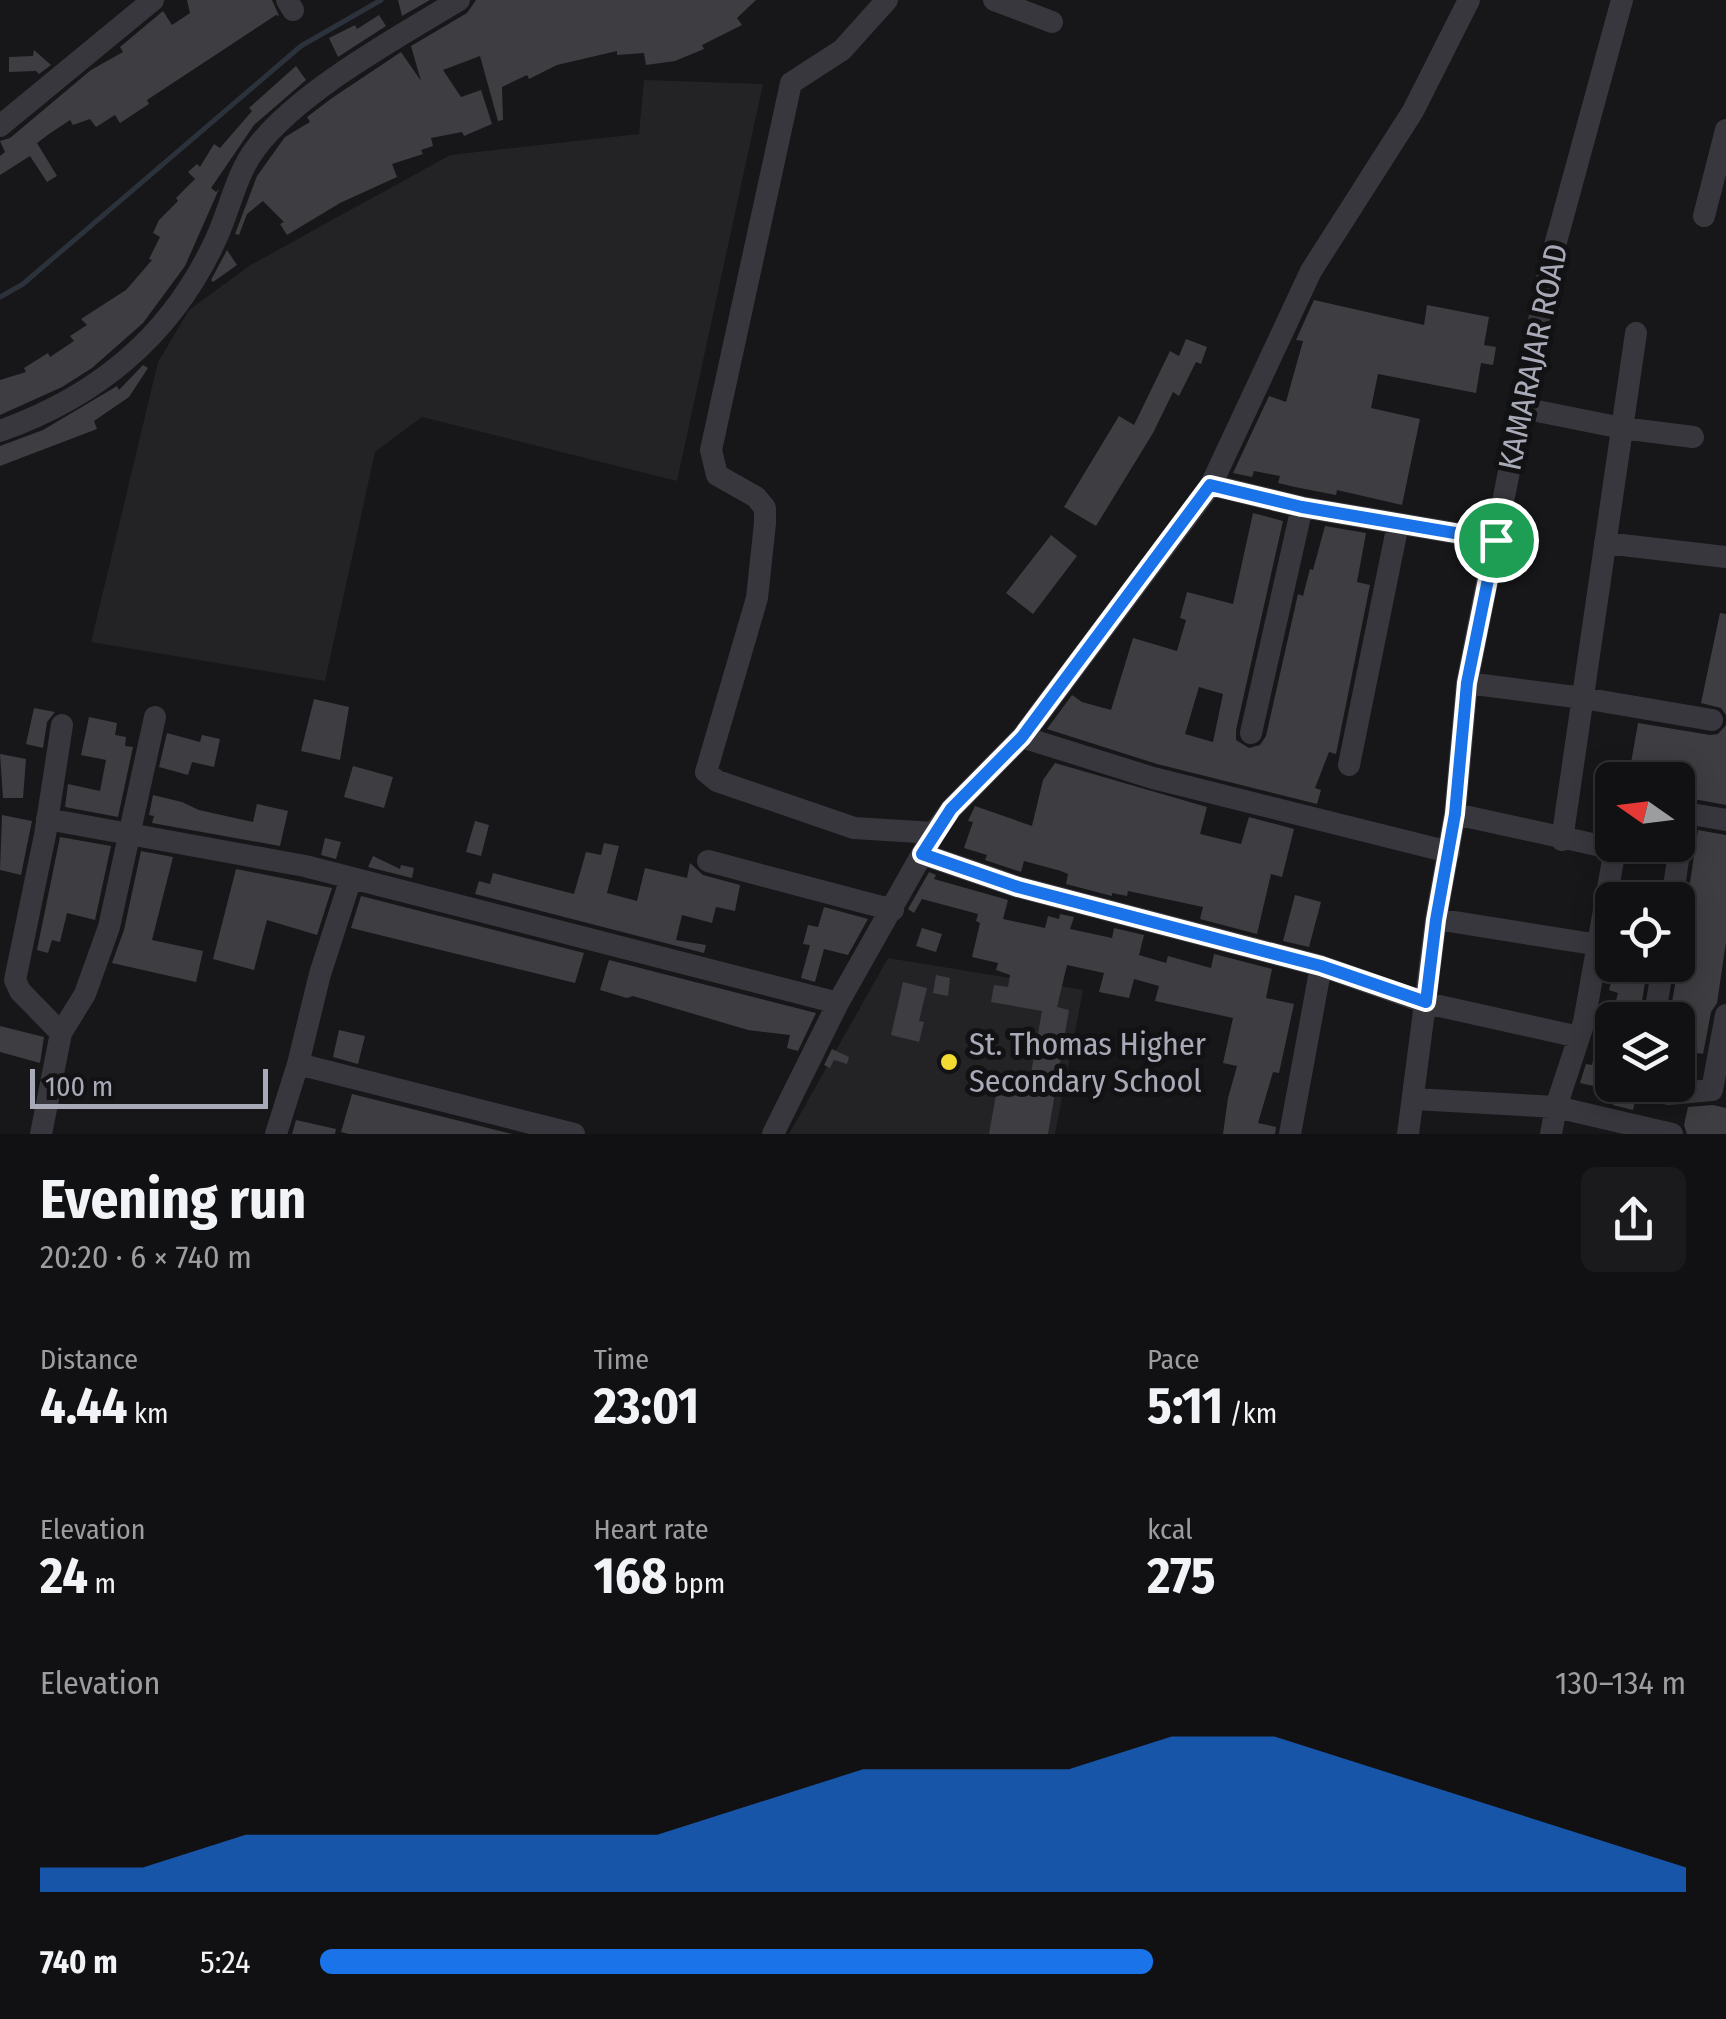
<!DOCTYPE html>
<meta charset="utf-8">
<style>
:root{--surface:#111012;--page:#1a191b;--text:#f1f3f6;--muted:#9c9d9f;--line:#303032;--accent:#1a73e8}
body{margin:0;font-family:"Fira Sans Condensed",sans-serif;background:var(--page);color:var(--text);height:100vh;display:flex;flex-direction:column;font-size:38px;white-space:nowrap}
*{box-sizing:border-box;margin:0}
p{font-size:32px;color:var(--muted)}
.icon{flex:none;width:55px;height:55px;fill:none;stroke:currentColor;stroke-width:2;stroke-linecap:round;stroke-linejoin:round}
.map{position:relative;height:1134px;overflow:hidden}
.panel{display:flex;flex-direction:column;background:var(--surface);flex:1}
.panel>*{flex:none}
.needle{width:65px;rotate:284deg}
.tools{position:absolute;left:1595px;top:762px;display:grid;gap:20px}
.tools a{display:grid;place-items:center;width:100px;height:100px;border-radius:15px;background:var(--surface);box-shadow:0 5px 25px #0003,0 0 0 2px var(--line);font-size:50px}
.scale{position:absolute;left:30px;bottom:25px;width:238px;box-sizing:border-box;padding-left:10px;border:5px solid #a8aab8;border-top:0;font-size:28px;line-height:35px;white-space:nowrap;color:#a8aab8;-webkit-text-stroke:8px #121113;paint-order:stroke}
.pin{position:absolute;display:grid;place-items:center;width:85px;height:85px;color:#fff;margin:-42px;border:5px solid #fff;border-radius:50%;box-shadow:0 2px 10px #0007}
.round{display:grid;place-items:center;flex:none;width:105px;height:105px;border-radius:15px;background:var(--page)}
.head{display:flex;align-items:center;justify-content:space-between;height:170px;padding:0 40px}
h1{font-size:55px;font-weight:700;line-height:75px}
.stats{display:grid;grid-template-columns:repeat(3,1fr);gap:15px;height:170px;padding:10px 40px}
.stats div{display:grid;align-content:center}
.stats b{font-size:50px;font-weight:700}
.stats small{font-size:28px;font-weight:400}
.stats p{font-size:28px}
.chart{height:280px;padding:20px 40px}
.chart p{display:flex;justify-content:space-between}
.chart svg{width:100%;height:180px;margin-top:10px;fill:var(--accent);opacity:.7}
ul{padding:0 40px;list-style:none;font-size:32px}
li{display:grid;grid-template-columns:160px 120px 1fr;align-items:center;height:75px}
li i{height:25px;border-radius:12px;background:var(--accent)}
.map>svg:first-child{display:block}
.built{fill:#232225}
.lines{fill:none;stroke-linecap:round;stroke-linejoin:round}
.stream{stroke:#2c323c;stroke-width:5}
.building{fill:#3e3e42;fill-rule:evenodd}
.minor{stroke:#37373d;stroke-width:22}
.route-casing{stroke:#fff;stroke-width:20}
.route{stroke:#1a73e8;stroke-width:12}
.poi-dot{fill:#f4db32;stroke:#121113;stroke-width:4}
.labels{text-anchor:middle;stroke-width:10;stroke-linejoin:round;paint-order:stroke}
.street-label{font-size:32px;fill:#a8aab8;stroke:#121113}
.poi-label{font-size:32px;fill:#a8aab8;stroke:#121113;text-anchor:start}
</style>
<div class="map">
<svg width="1726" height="1134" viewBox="0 0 1726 1134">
<rect width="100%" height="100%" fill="#171618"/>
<path class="built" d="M644,80l119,4 -86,397 -255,-64 -47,35 -50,229 -234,-39 67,-280 31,-52 60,-44 201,-111 189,-21z
M888,958l195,32 -28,144h-266z"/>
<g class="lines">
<path class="stream" d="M0,297l23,-13 278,-238 80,-46"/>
</g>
<path class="building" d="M187,0h85l7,16 -3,-1 -129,85 2,4 -29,19 -5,-8 -19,12 -6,-8 -17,6 -3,-5 -21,14 -12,9 20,33 -10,6 -17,-26 -30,19v-19l5,-4 -5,-11 10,-3 81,-68 32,-18 -3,-5 43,-36 9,14 18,-12z
M398,0h32l-28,16z
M476,0h280l-19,18 5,7 -40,20 2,4 -29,12 -29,4 -2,-12 -27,2v-4l-60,14 -28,14 -2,-4 -25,12 1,33 -5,1 -18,-65 -37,14 18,27 20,-7 11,34 -28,12 -2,-4 -31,6 2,8 -12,4 2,4 -31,10 5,13 -57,26 -53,32 -7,-11 4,-2 -21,-21 -16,13 -8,21 -4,-1 22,-58 28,-39 25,-15 -3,-5 25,-19 69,-46 20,29 -10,-35 56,-33z
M379,15l7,11 -48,31 -9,-19 26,-13 2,4z
M34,50l17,15 -12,9 -3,-3 -27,1v-15l24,-1z
M296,66l10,14 -52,45 -17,25 -26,38 5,4 3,-3 -34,77 -42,57 -51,45 -30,19 -62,28v-35l26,-8 -2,-4 24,-15 2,4 24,-16 -4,-5 17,-11 -6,-6 45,-29 26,-30 -3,-1 11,-22 -7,-4 6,-13 19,-19 -2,-3 19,-19 -7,-7 9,-8 3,3 14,-23 6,4 32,-37 -3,-3z
M227,250l10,15 -24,17 -2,-2z
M1314,300l110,25 3,-20 62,12 -5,28 12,2 -3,18 -12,-2 -5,30 -98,-19 -7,34 49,11 -18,86 -65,-15 -1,5 -41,-8 -17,-4 2,-7 -26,-5 -2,6 -19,-4 36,-77 17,6 17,-61 -7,-1z
M1186,339l21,8 -6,17 -5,-2 -17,34 -6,-4 -20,41 -57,93 -32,-19 55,-91 15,9 36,-74 9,5z
M143,365l5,3 -19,29 -35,24 3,8 -97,37v-20l43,-16 74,-44 2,4z
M1253,513l30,8 -47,209v10l13,8 11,-3 6,-9 32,-142 5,2 7,-27 3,1 12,-44 41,7 -9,49 13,3 -34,169 -7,-2 -14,36 6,2 -4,14 -160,-40 -110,-35 25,-34 10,7 29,8 22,-72 44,13 9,-31 -6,-2 7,-26 46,12zM1199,687l24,7 -10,48 -28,-8z
M1051,535l26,21 -44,58 -27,-21z
M1720,613l6,1v101l-5,-7 -20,-5z
M314,699l35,8 -9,53 -39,-9z
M34,708l21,4 -8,10 -4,26 -17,-4z
M89,717l28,6 -2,12 11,2 -1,9 8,1 -15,70 -53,-10 3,-23 32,7 6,-31 -25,-5z
M1638,723l72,12 8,-1 8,-9v80l-38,-7 -10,2v-20h-50z
M167,733l33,9 2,-7 18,4 -6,28 -22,-5 -4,13 -29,-8z
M0,754l26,5 -3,39h-20z
M1055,763l152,44 -7,27 41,10 8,-27 45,12 -12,48 -11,-3 -14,60 -57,-15 3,-12 -75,-16 -1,5 -15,-3v3l-46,-12 2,-10 -7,-3 -37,-10 -3,11 -36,-12 2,-5 -23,-7 9,-26 -5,-1 7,-15 57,20 11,-46z
M353,766l40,11 -9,31 -40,-11z
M153,795l29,7 17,8 54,12 4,-18 31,7 -8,35 -128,-23 2,-7 -5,-1z
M2,815l30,6 -11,54 -21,-5z
M475,821l14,4 -8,31 -15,-4z
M1698,830l28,5v107l-9,61 -6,9 -8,42 -25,-4v-30h-9l9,-53v-53l9,-12z
M60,837l51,9 -16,74 -28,-7 -7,29 -8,-2 -4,13 -11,-3z
M325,838l16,4 -5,17 -15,-4z
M604,843l15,3 -12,47 30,8 8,-33 42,10 3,-15 13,12 37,10 -5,26 -19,-4 -4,16 -30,-8 -6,25 30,5 -2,8 -229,-59 4,-13 11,3 3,-11 81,21 12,-42 15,3z
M141,851l32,6 -21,83 51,11 -7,31 -84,-19 12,-33z
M373,856l27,13 1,-4 13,3 -2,10 -44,-11z
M236,869l96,19 -15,47 -50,-15 -13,50 -41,-11z
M929,872l7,3 -2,4 74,21 -5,19 42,9 3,-12 11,3 1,-5 14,3 -4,12 42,9 2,-10 30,7 -5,20 27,8 2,-7 43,12 3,-14 58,15 -6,29 28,6 -15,69 -6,-1 -15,51 18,4 -1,7h-52l5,-36 9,-32 -14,-3 10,-45 -78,-17 4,-15 -25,-7 -5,19 -30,-6 5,-19 -37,-8 -10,42 12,3 -21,124h-59l7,-39 11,1 1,-10 20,4 14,-79 -51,-9 3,-17 14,2 2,-12 -14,-5 2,-7 -26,-6 8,-34 -4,-2 2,-7 -56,-15 -8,14 -6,-4z
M1295,895l26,7 -12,45 -26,-6z
M361,896l223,57 -9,30 -224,-55z
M824,907l44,12 -20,36 -24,-6 -9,33 -14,-4 9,-33 -7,-1 5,-19 10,2z
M922,928l20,6 -6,18 -20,-6z
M609,960l207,53 -18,38 -11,-3 3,-13 -42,-5 -115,-34 -6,2 -27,-8z
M1615,968l31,8 -7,44h-28l7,-27 -9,-3z
M936,975l14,3 -2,18 -15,-3z
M903,982l24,6 -8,33 5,1 -5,20 -28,-7z
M1601,1023l11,3v64l-32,-7 6,-19 6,1z
M0,1026l44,11 -4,26 -40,-11z
M339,1030l26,6 -7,28 -25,-7z
M832,1049l17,8 -2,7 -13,-4 -4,8 -6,-3z
M1618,1085l20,2 -5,23 -20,-5z
M352,1094l160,40h-163l-8,-2z
M1713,1105l13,3v26h-39l-3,-9 4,-18z
M296,1120l40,9 -1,5h-43z"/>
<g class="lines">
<path class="minor" d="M287,0l6,10
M887,0l-45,50 -51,33 -80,367 6,25 39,22 9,11v15l-8,75 -51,174 11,9 137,47 80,5
M994,0l58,22
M0,126l153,-126
M1704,216l22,-86
M1522,408l100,20 71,9
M0,431c99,-35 172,-96 216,-192 14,-30 20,-65 40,-91 43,-57 142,-111 203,-148
M1211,485l91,22 194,33
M1605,543l121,14
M1467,683l116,15 129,22
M1251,733l51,-226
M1022,737l131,41 296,74
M1349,765l49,-241
M1455,814l160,35 -31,173 -28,85 -5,27
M47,819l258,47 533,137
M1562,840l74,-507
M922,854l96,33 303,79 -31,168
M708,861l185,49
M1672,900l13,-87 41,7
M1436,919l163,26
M1321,966l105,37 153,34
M1654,1020l9,-55
M61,1033l-41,-42 -5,-11 30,-145 17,-110
M298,1064l22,-90 31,-96
M1658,1085l10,9 44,-4 14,-75
M1414,1099l142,8 116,27
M41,1134l20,-101 24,-39 24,-67 46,-210
M276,1134l22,-70 276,70
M773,1134l65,-131 96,-170 17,-24 71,-72 189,-252 100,-214 102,-160 56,-111
M1408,1134l28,-215 19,-105 12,-131 84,-423 71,-260"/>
</g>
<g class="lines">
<defs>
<path id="route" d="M1210,485l92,22 194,33 -29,143 -12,131 -19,106 -10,82 -105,-36 -303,-79 -96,-33 29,-45 71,-72z"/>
</defs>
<use href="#route" class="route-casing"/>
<use href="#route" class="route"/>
</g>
<circle class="poi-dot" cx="949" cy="1062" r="10"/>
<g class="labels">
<g class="street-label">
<text transform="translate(1533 357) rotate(-78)" y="11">KAMARAJAR ROAD</text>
</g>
<g class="poi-label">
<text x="969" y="1055">St. Thomas Higher<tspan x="969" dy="37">Secondary School</tspan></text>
</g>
</g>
</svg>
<div class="tools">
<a><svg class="needle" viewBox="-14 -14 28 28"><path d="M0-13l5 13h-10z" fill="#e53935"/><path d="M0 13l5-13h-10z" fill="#9c9d9f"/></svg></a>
<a><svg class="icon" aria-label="locate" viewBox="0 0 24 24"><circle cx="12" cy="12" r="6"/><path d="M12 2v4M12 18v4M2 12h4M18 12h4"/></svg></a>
<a><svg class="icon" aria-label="layers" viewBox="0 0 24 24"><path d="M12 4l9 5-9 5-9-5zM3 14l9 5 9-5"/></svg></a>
</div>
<div class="scale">100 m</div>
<div class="pin" style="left:1496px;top:540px;background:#1e9e55"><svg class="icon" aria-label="arrive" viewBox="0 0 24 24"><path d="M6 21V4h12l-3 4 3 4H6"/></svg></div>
</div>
<section class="panel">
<div class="head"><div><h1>Evening run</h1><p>20:20 · 6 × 740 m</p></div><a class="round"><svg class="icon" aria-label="share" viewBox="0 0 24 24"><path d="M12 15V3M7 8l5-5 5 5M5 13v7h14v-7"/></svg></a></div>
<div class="stats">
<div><p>Distance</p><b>4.44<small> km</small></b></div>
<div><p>Time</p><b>23:01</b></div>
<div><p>Pace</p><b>5:11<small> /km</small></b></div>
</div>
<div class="stats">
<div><p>Elevation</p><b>24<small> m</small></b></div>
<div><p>Heart rate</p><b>168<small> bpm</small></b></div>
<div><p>kcal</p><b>275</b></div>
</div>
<div class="chart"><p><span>Elevation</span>130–134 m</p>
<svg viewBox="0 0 160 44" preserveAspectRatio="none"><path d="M0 44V38L10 38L20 30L30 30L40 30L50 30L60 30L70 22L80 14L90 14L100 14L110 6L120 6L130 14L140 22L150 30L160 38V44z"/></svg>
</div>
<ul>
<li><b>740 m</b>5:24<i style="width:61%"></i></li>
</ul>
</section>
